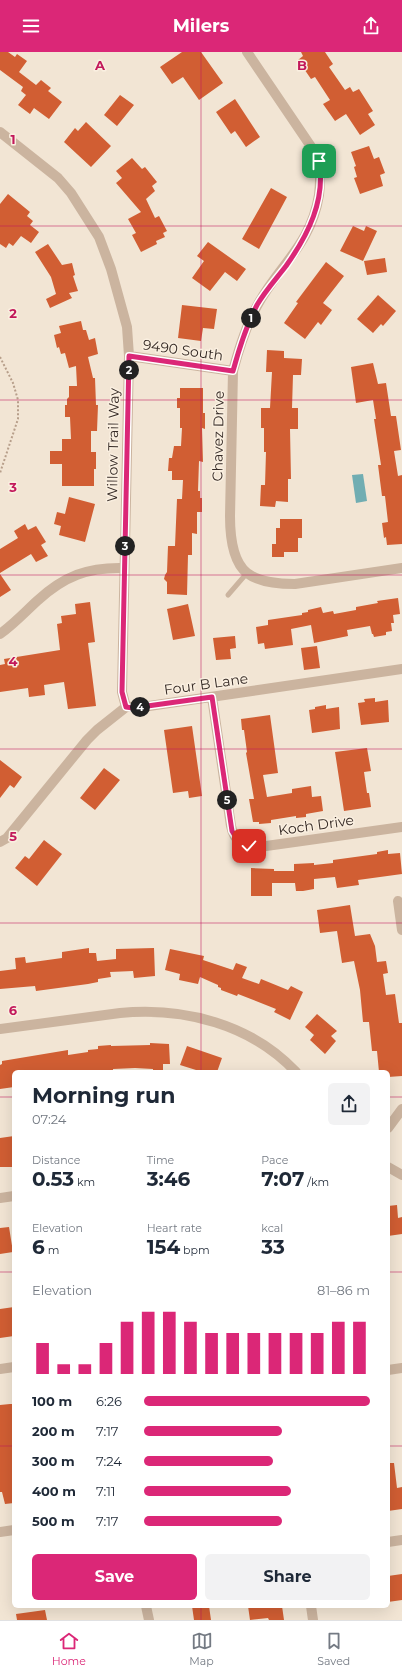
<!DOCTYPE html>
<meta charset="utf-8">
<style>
:root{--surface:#fff;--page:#f2f2f3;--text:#1f2937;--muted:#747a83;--line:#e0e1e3;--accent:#db2777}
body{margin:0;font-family:Montserrat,sans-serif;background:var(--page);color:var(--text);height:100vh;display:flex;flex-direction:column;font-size:15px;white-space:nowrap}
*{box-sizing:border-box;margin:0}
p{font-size:13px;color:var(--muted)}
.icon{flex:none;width:22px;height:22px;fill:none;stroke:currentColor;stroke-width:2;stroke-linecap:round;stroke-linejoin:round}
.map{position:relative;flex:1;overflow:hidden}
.drawer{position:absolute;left:12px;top:1018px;width:378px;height:538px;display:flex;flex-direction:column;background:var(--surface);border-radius:6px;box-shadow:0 4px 16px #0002}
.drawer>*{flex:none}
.pin{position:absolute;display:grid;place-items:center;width:34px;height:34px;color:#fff;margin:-17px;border-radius:8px;box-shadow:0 2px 6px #0006}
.km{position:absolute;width:20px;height:20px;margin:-10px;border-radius:50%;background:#222;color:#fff;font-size:11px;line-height:20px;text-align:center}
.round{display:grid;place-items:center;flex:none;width:42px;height:42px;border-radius:6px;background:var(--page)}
.summary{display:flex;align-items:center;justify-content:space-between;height:68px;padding:0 20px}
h1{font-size:22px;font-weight:700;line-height:30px}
.metrics{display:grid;grid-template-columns:repeat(3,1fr);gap:6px;height:68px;padding:4px 20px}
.metrics div{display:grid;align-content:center}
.metrics b{font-size:20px;font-weight:700}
.metrics small{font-size:11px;font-weight:400}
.metrics p{font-size:11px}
.chart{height:112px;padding:8px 20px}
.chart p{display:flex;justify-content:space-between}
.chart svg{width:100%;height:72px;margin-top:4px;stroke:var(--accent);stroke-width:6}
.primary-button{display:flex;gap:8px;margin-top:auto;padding:8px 20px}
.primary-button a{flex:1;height:46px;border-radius:6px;background:var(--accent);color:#fff;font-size:16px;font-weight:700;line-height:46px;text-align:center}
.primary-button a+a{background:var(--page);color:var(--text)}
ul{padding:0 20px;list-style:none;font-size:13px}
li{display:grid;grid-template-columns:64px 48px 1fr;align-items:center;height:30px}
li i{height:10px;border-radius:5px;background:var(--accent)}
header{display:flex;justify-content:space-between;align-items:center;height:52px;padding:0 20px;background:var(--accent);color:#fff;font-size:18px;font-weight:700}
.tabs{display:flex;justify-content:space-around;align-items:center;height:56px;border-top:1px solid var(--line);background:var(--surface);font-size:11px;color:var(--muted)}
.tabs a{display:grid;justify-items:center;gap:2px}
.tabs .on{color:var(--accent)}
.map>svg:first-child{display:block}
.water{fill:#71adb2}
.building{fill:#d15e33}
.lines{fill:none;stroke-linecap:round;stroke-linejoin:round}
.path{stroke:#b79e8a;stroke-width:2;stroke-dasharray:2 2;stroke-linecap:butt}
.lane{stroke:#cbb49f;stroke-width:5}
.street{stroke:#cbb49f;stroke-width:10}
.route-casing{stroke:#fff;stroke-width:8}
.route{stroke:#db2777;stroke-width:5}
.grid{fill:none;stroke:#c2185b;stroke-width:1;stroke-opacity:0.55}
.labels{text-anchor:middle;stroke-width:3;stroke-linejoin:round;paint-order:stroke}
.street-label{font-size:14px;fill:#342924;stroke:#faefe0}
.grid-label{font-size:13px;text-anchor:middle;font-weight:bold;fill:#c2185b;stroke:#faefe0;stroke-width:3;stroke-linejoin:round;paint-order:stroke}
</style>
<header><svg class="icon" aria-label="menu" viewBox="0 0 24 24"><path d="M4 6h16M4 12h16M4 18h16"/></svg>Milers<svg class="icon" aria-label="share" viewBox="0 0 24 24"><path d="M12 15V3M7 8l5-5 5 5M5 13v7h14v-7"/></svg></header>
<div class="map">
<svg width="402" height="1568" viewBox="0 0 402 1568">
<rect width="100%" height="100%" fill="#f2e5d4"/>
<path class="water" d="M363,422l4,27 -11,2 -4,-28z"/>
<path class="building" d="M0,0h8l7,5 2,-3 10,7 -8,11 17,13 5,-5 10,8 -3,3 14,11 -13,17 -15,-11 -4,6 -12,-9 8,-10 -5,-4 2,-4 -23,-17z
M182,0h19l22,31 -24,17 -16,-23 -11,7 -12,-17z
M301,0h24l8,12 -4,3 16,23 5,-3 3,5 6,-3 14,22 -5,3 7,11 -15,10 -14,-21 -11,7 -12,-17 7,-4 -15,-23 -4,2 -13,-19 5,-4z
M120,43l14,10 -17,21 -13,-11z
M235,47l25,38 -14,10 -11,-16 -4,3 -15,-22z
M86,70l25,24 -20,21 -27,-25 11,-14 3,3z
M369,94l5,13 5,-2 6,16 -5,2 3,11 -23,8 -6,-16 3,-1 -3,-10 2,-1 -5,-14z
M132,106l10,11 3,-2 12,15 -5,4 3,5 -9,8 9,19 4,-2 8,15 -4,2 2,4 -9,4 1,3 -16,8 -9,-17 4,-2 -8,-14 13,-7 -25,-29 6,-5 -6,-7z
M271,136l16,9 -28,52 -17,-10z
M8,142l22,18 -3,4 6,5 -3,4 9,7 -8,11 -10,-7 -8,10 -4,-3 -3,5 -6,-4v-40z
M353,174l11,5 2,-5 11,5 -14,30 -23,-10z
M208,190l38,27 -9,12 -12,-9 -15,19 -18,-13 12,-17 -7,-5z
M48,192l14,21 10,-2 3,12 -2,1 5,15 -9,2 3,5 -22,10 -4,-9 10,-5 -5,-17 -16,-25z
M385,206l2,14 -20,3 -3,-14z
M326,210l18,14 -21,27 9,7 -11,15 -3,-3 -13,17 -21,-16 14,-20 -2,-1z
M378,243l18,16 -13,15 -2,-2 -8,9 -16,-14z
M182,253l35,4 -3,20 -11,-1 -2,13 -23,-3z
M81,269l2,9h3l3,10 6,-2 3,16 -10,3 5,21h2l1,27h2l-1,26h-6v21h5v17h-2v17h-32v-22h-12v-13h12v-12h9l-1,-22h-5v-12h2v-6l2,-2v-11h8l-1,-20 -7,2 -4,-15 -4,1 -2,-7 -2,1 -3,-13 7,-2 -2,-7z
M267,298l17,1v7l18,1 -1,16h-8l-1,33h6v21h-8l1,50h-3v23l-12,-1 -1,6 -15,-1 1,-21h4l1,-33h-2v-24h-3v-20h9l2,-36h-6z
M373,311l5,21 8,-1 5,33h5l5,34 -7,1 4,25 4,-1v69l-15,1 -1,-8 -2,1 -2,-15 6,-1 -3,-26h-3l-4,-31h3l-7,-46h2l-3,-19 -17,3 -5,-36z
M180,336h23v25h2v16l-3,-1 1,34 -4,-1 -1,30h2v7h2v14h-5v22l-5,-1v22h-4l-1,40 -20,-1v-12l-3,-3 1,-4 2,-3 1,-26h7l2,-47h5l1,-19h-11v-9h-4l1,-13h3l2,-12h7l1,-18h-2v-20h-3v-10h3z
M69,445l26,7 -10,38 -26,-7 2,-9 -7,-2 3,-12 8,2z
M280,467h22v19h-4v14h-14v5h-12v-13h4v-16h4z
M25,472l3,6 8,-4 10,16 -5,3 7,11 -12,6 -5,-8 -31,19v-24l18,-11 -4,-7z
M0,522l11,16 -11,7z
M398,546l2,16 -7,1 1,8h-3l1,8 -6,1v3l-12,2 -1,-3h-1l-2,-8 -23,4 1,6 -34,7 -3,-18 -20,4 2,16 -28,4 -1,-6 -6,1 -2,-17 12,-2v-5l34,-5v-2l6,-1v-2l13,-3 2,6 10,-2 1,3 22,-4v-3l22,-4 -1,-2z
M90,550l5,40 -7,1 8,63 -28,3 -4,-27 -20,3 1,10 -16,2 -1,-9 -28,4v-27l5,-1 -1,-5 56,-9 -3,-26 5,-1 -1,-7 15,-2 -1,-10z
M188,552l7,32 -22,4 -6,-31z
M235,584l1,12 -6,1 1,10 -15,1 -3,-22z
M317,594l3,22 -16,2 -3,-22z
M375,646v4l13,-2 1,22 -28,3 -3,-22 7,-1 -1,-3z
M326,653v4l13,-2 1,22 -28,4 -3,-23 6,-1v-2z
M270,663l8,58 -15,2 4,22 25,-4v-4l19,-3 1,11 9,-1 2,15 -17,3v3l-10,1v-2l-25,4v3l-12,1v-2h-6l-4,-23h5l-8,-46 1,-1 -3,-22h-2l-1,-11z
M192,674l10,70 -13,2 -1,-7 -15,2 -9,-63z
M367,696l4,23 -7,1 3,21h2l2,14 -27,4 -9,-59z
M0,708l22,17 -8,11 -4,-3 -10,13z
M104,716l16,12 -25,30 -15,-12z
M44,788l18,14 -25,32 -22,-18 10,-12 4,3z
M388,798v4l12,-1 2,21 -44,6 1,5 -22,3 -2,-11 -21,2v10l-11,2h-7l-1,-8h-23v13h-21v-28l23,1v2h20v-7l20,-1v2l19,-2v-3l44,-6v-2z
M350,853l5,31 15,-2 5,12 2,16 9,-1 2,12 -5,1 3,21 9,-1 4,29h3v53l-14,1v-5h-9l-2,-21h-5l-3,-29h-6l-3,-32 -6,-29 -12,2 -5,-32 -17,2 -3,-23z
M89,896v5h7l1,8 19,-2v-10l38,-1 1,28 -21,2 -1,-7 -23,1 1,5 -13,2v3l-10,2 -52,7 -1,-5 -35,3v-18l16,-2 -1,-11 10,-1 1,6 36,-5v-6z
M170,897l34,7 -1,4 30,10 3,-7 11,4 -5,11 17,6 2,-5 27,11 3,-4 12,6 -13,28 -16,-8 2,-3 -38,-15 -1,2 -16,-6v-2l-3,-1v-2l-18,-8 -2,7 -19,-4 1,-6 -15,-4z
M317,962l20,17 -6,5 5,5 -11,13 -15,-14 4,-5 -9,-8z
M150,991l19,1 1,20h-7v8h-10v-3l-18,-1 -22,1v3h-99v15l-14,2v-24l2,-1v-3l66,-11v5l20,-3v-2l10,-1v-3l13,-1v1l39,-1z
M187,994l35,12 -5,14h-22l1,-2 -16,-5z
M14,1084v31h-14v-29z
M397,1153l1,13 4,-1v17l-14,2v-30z
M9,1175l4,25 -13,2v-26z
M14,1255v29l-14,2v-29z
M10,1352h4v99l-9,1 -3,-12h-2v-87z
M388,1411h6l3,25 5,-1v22l-14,2z
M402,1522v26l-14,2v-26z
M192,1554h17l2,14h-17z
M248,1554h34l2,14h-15l-1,-2 -18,2z
M45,1558l2,10h-30l-1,-6z"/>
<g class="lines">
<path class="path" d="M0,305l13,26 5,17v19l-18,54"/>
<path class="lane" d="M228,543l19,-22"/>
<path class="street" d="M247,0l65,96c9,16 9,29 7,47 -8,50 -40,70 -62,111 -11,20 -18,42 -24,65l-3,145c0,18 2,45 17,57 13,10 33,11 48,11l107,-16
M0,80l58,46 13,15 28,44 12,32 16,58 2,29 -7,336 4,15
M129,304l104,15
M0,582c14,-10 25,-22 37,-33 27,-25 51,-34 87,-33
M212,645l19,129c3,15 13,22 28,21l143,-20
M0,790l7,-4 80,-98 10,-10 29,-23 23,-1 253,-37
M398,849l4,29
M0,977l120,-16c64,-6 131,11 176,59
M388,1076l14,-19
M388,1115l14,8
M0,1146l14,-2
M0,1317l14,-2
M388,1318l14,-2
M0,1480l14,-2
M388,1490l14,-2
M146,1554l3,14
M311,1554l2,14"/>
</g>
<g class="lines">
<defs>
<path id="route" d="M249,794l-10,-4 -7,-11 -20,-134 -79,11 -7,-1 -4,-15 7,-336 104,15c6,-22 13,-45 24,-66 8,-14 19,-26 29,-39 22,-31 40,-66 33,-105"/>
</defs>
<use href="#route" class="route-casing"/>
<use href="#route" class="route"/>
</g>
<path class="grid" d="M201,0v1020M0,174h402M0,348h402M0,523h402M0,697h402M0,871h402M0,1045h14M388,1045h14M0,1220h14M388,1220h14M0,1394h14M388,1394h14M201,1554v14"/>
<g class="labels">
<g class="street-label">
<text transform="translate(183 298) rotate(8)" y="5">9490 South</text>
<text transform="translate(218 384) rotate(-89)" y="5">Chavez Drive</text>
<text transform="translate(113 393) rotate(-89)" y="5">Willow Trail Way</text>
<text transform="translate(206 632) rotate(-8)" y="5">Four B Lane</text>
<text transform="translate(316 773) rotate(-8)" y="5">Koch Drive</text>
</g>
</g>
<g class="grid-label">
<text x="100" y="18">A</text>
<text x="302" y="18">B</text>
<text x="13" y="92">1</text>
<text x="13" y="266">2</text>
<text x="13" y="440">3</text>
<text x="13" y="614">4</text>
<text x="13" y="789">5</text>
<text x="13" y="963">6</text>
</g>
</svg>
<div class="pin" style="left:319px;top:109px;background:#1e9e55"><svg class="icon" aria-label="arrive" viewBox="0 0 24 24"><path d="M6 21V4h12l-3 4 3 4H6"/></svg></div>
<div class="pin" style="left:249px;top:794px;background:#d93025"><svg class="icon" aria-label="check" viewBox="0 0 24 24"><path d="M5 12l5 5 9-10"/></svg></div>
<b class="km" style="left:251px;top:266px">1</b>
<b class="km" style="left:129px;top:318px">2</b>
<b class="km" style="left:125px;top:494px">3</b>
<b class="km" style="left:140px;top:655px">4</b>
<b class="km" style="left:227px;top:748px">5</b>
<section class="drawer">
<div class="summary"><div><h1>Morning run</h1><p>07:24</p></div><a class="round"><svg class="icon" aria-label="share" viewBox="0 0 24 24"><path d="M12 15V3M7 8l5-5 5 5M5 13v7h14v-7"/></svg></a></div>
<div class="metrics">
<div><p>Distance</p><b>0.53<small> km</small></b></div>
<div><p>Time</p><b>3:46</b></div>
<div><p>Pace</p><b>7:07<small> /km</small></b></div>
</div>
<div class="metrics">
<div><p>Elevation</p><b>6<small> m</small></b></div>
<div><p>Heart rate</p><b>154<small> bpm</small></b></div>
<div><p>kcal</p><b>33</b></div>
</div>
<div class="chart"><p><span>Elevation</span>81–86 m</p>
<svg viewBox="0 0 160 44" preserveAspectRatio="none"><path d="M5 44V25M15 44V38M25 44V38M35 44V25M45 44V12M55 44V6M65 44V6M75 44V12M85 44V19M95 44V19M105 44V19M115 44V19M125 44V19M135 44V19M145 44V12M155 44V12"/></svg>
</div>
<ul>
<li><b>100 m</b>6:26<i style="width:100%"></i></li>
<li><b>200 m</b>7:17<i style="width:61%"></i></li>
<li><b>300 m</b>7:24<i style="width:57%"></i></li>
<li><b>400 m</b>7:11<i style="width:65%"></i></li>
<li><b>500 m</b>7:17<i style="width:61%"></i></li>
</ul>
<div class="primary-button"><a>Save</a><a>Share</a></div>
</section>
</div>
<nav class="tabs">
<a class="on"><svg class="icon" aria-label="home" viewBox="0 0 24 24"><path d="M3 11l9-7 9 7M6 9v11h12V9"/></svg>Home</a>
<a><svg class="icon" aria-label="map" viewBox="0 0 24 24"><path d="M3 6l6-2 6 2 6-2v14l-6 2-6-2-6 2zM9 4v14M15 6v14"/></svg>Map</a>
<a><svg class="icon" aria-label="saved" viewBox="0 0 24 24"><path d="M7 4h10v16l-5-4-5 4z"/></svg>Saved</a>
</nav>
